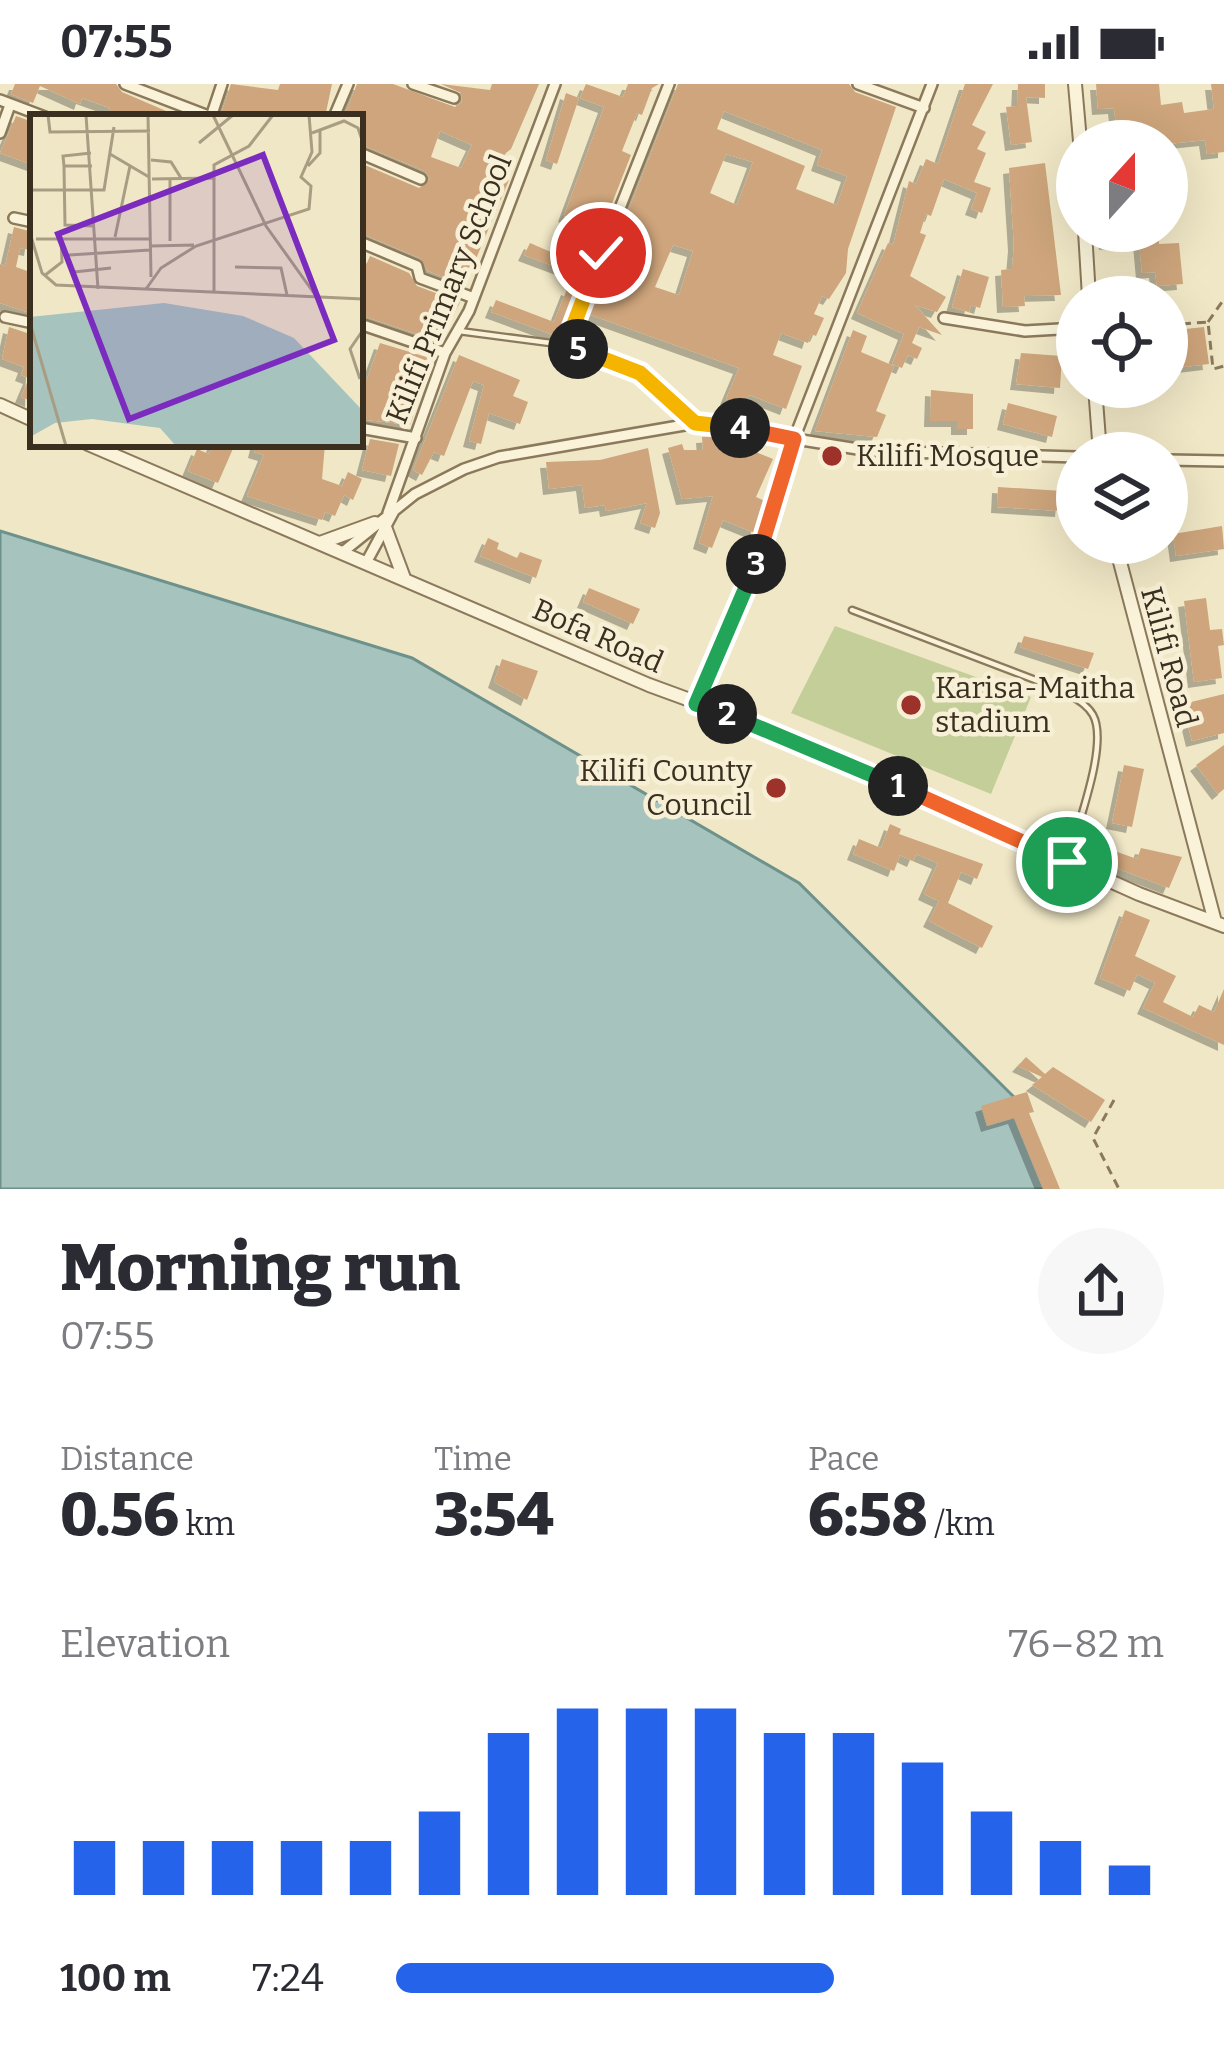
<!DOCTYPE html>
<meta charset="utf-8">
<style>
:root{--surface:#fff;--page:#f7f7f7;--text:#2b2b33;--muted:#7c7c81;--accent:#2563eb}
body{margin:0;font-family:Bitter,serif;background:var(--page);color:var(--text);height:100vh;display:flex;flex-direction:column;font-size:45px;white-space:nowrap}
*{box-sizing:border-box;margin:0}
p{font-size:39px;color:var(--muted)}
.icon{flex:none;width:66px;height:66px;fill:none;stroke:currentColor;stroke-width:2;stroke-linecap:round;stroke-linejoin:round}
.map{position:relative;height:1105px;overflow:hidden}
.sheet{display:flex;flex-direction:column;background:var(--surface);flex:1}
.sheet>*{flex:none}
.needle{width:78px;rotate:21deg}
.tools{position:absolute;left:1056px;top:36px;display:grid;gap:24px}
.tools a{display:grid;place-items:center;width:132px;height:132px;border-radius:50%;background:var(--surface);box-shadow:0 12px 48px #0002;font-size:60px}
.pin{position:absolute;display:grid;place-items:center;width:102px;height:102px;color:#fff;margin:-51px;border:6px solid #fff;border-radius:50%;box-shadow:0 3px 12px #0007}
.km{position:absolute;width:60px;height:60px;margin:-30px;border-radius:50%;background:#222;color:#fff;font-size:33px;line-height:60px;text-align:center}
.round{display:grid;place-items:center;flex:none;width:126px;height:126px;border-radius:63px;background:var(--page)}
.headline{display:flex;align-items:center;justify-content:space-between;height:204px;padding:0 60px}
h1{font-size:66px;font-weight:800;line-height:90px}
.figures{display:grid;grid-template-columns:repeat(3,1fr);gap:18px;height:204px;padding:12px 60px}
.figures div{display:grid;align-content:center}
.figures b{font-size:60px;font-weight:800}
.figures small{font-size:33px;font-weight:400}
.figures p{font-size:33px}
.chart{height:336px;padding:24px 60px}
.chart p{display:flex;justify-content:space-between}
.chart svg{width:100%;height:216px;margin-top:12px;stroke:var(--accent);stroke-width:6}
ul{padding:0 60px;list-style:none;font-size:39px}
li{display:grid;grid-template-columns:192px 144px 1fr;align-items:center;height:90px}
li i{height:30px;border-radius:15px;background:var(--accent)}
.status{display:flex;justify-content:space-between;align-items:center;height:84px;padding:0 60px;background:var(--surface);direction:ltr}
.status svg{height:33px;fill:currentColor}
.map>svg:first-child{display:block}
.green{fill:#c3ce99}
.water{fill:#a7c3bd;stroke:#6d928c;stroke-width:3}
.building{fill:#cea57b;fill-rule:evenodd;filter:url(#shadow)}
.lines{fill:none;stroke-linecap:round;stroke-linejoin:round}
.service-casing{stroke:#8b795b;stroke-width:9}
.minor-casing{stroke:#8b795b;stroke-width:14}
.tertiary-casing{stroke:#8b795b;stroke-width:16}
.path{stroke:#8b795b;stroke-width:3;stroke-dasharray:9 6;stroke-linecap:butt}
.service{stroke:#faf3da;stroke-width:4.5}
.minor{stroke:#faf3da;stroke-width:9}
.tertiary{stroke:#faf3da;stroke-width:12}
.split-1-casing{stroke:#fff;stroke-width:24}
.split-2-casing{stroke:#fff;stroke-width:24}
.split-3-casing{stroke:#fff;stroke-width:24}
.split-4-casing{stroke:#fff;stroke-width:24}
.split-5-casing{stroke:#fff;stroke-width:24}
.split-6-casing{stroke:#fff;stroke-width:24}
.split-1{stroke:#f0652b;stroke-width:15}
.split-2{stroke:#22a559;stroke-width:15}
.split-3{stroke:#22a559;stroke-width:15}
.split-4{stroke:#f0652b;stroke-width:15}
.split-5{stroke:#f5b400;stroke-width:15}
.split-6{stroke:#f5b400;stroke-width:15}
.poi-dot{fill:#9c3229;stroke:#f7f0d6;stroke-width:4.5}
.labels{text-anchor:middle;stroke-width:9;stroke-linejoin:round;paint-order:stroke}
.street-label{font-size:30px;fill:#3b2f1f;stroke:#f7f0d6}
.poi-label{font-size:30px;fill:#3b2f1f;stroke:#f7f0d6;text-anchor:start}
.inset-road{fill:none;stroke:#a89d83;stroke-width:3}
.view{fill:#7b2cbf;fill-opacity:0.15;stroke:#7b2cbf;stroke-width:6}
.inset-edge{fill:none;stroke:#3b2f1f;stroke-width:6}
</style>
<div class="status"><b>07:55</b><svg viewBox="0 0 49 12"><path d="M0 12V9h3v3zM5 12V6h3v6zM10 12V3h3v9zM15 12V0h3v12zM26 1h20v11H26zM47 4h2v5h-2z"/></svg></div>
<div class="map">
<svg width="1224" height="1105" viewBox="0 0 1224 1105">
<defs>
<filter id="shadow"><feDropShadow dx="-6" dy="6" stdDeviation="0" flood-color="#0004"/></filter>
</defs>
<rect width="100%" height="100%" fill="#f0e7c6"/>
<path class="green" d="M835,542l196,71 -40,97 -200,-81z"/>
<path class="water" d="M0,447l412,127 387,225 217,216 36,90h-1052z"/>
<path class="building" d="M15,0h101l6,8 58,25h-73l3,-9 -28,-10 -2,6 -40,-18 -7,17 -22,-9z
M231,0l47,6 2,-6h52l-7,33h-105z
M357,0h36l62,23 7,-5 -1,-9 -20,-9 49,6 2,-6h47l-28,65 -9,7 -6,19 13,5 -44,105 -37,-14 -8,-13 -60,-25v-70l59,25 11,-9 -5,-8 -65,-27 5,-27h-21zM440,47l32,14 -11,23 -30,-11z
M586,0l37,13 5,-13h31l-7,4 -10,27 -5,-2 -15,38 9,4 -48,122 -59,-22 6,-12 44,19 14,-37 -24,-9 40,-109 -24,-9z
M678,0h171l6,8 41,15 -48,142 -2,24 -17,26 -7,-3 -8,18 10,4 -8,18 -5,-2 -3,9 -27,-10 -8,22 29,11 -16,43 -36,-14 -13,9 -11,-5 13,-31 -151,-54zM724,27l98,39 -5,15 30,11 -10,29 -41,-16 9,-23 -88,-37zM726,70l27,8 -16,43 -27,-12zM673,161l20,6 -14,44 -24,-8z
M965,0h28l-21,41 14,7 -9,17 9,4 -12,29 17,6 -9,25 -11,-4 6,-16 -33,-14 -13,37 -5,-2 -6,19 6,2 -16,41 36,21 -9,15 -22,-7 27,30 -23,-8 -7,16 10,5 -5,11 -9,-4 -6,13 -10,-4 12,-30 -47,-21 31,-70 5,2 16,-64 7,3 10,-25 12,5z
M1018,0h27v14l-19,-1 6,45 -21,3 -5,-38 11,-1z
M1096,0h63l2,21 21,-3 2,11 30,-4 -3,-25h13v68l-17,2 -2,-14 -38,4 -49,-3 -4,-33 -16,1z
M566,9l13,5 -22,66 -11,-4z
M16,32l17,6v43l-33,-12z
M1045,79l16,132 -37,1 1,10 -22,1 -2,-37 11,-1 2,-24 -5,-77z
M14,143l19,5 -3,18 -10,-2 -4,19 17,6v41l-33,-11v-39l5,2z
M1103,147h56v13l20,-1 4,41 -26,2 -2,-14 -13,1 -3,-33 -34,4z
M370,172l39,17 8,13 43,16 -19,40 -81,-27v-36z
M963,185l26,8 -9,31 -9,-3 -2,7 -17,-5z
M567,205l10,4 -18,44 -68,-25 5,-12 58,22z
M9,243l24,8 -2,66 -10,-4 8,-19 -8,-3 3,-8 -22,-8z
M1204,243l5,37 -42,5v-38z
M853,246l14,6 -6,16 33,14 -18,45 10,4 -9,22 -62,-6z
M380,259l53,16 -23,66 -50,-6v-41l7,1z
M1021,269l41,3 -2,32 -44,-4z
M459,271l61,25 -7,16 15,6 -8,22 -31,-11 -8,31 -12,-3 15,-56 -11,-4 -29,75 -10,-4 -12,23 -9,-5z
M931,306l42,4v35h-16v-8h-27z
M1008,319l49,13 -5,21 -49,-13z
M719,352l4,13 14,6 4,-9 32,13 -17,38 9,4 -10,32 -32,-13 -11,28 -13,-5 14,-47 -31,3 -14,-51 14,-4 2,6h19l-1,-13z
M370,355l29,5 -8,32 -29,-6z
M213,360h22l-17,39 -30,-12 9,-22 12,5z
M256,360h69l-3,35 20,7 6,-14 14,7 -9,21 -9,-5 -9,21 -10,-4 -3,8 -75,-24 17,-41 -10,-3z
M648,364l12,65 -5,15 -15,-5 7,-20 -41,8 -1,-6 -20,3 -3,-23 -33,4 -3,-27 54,-2z
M998,403l65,4 -2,20 -64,-4z
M1222,442l2,23 -48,7 -3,-22z
M488,454l11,5 -2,6 20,9 3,-6 22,8 -6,18 -56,-22z
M589,504l51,21 -7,15 -50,-22z
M1206,514l4,32 12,-1 2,16 -6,1 4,32 -28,4 -10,-81z
M1024,552l70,17 -6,16 -68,-22z
M502,575l36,12 -11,29 -33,-18z
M1224,610v39l-32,8 -9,-37z
M1224,661v44l-6,5 -22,-29z
M1124,681l20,4 -12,58 -20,-4z
M890,740l11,5 -2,5 84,30 -6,15 -16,-7 -13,31 45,23 -11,22 -53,-27 10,-20 -15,-7 14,-31 -22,-9 -3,7 -13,-6 -6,16 -41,-17 6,-15 22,9z
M1081,755l56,20 4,-11 41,9 -13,31 -92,-35z
M1125,826l25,10 -15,36 41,20 -13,26 30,15 6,-12 15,7 10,-23v56l-81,-37 12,-25 -18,-9 -7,17 -30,-13z
M1026,973l19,17 8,-7 52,33 -14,22 -59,-37 10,-8 -24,-11z
M1027,1008l7,20 -5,1 31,76h-17l-29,-71 -27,8 -6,-20z"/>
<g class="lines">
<defs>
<path id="service" d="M459,247l107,14 60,21 67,55
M852,526l212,81c10,7 23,13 29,24 16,29 -16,111 -24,142"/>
<path id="minor" d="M125,0l86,33 11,-33
M413,0l41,14
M858,0l66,24
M0,16l45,17
M334,33l14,-33
M0,49l10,-28
M360,69l61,26
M14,134l19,4
M360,158l57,24 3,12 54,20
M5,233l28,6
M944,234l81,13 52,-3
M360,240l85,29
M566,261l103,-261
M360,344l56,10
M1167,376l57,1
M388,429l57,-160 24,-42 86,-227
M344,467l71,-57 49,-25 35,-12 197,-34 174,28 207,6
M367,477l27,-50
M696,619l49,-105 49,-159 138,-355"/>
<path id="tertiary" d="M1075,0l5,57
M1085,147l4,66
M1095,303l5,66
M0,321l33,15
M88,360l561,241 128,47 362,162 85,32
M385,443l19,51
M320,459l55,-20
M1115,459l100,379"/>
</defs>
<use href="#service" class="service-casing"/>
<use href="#minor" class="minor-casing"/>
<use href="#tertiary" class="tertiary-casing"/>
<path class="path" d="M1208,238l16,-23
M1167,241l41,-3 5,47 11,-3
M1114,1016l-21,38 26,51"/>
<use href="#service" class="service"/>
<use href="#minor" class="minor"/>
<use href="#tertiary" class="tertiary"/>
</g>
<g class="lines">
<defs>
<path id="split-1" d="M898,702l169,76"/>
<path id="split-2" d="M727,630l171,72"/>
<path id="split-3" d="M727,630l-31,-10 60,-140"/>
<path id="split-4" d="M740,344l54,11 -38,125"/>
<path id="split-5" d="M578,265l62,24 55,50 45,5"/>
<path id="split-6" d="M578,265l-12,-4 35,-92"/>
</defs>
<use href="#split-1" class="split-1-casing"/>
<use href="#split-2" class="split-2-casing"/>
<use href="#split-3" class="split-3-casing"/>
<use href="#split-4" class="split-4-casing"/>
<use href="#split-5" class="split-5-casing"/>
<use href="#split-6" class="split-6-casing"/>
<use href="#split-1" class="split-1"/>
<use href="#split-2" class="split-2"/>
<use href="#split-3" class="split-3"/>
<use href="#split-4" class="split-4"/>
<use href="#split-5" class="split-5"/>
<use href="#split-6" class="split-6"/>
</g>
<g class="poi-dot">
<circle cx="832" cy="372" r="12"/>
<circle cx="911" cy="621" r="12"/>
<circle cx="776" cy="704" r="12"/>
</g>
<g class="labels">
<g class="street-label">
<text transform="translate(449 205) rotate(-68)" y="10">Kilifi Primary School</text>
<text transform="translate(598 552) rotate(24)" y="10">Bofa Road</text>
<text transform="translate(1169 573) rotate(75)" y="10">Kilifi Road</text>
</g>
<g class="poi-label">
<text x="856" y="382">Kilifi Mosque</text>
<text x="935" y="614">Karisa-Maitha<tspan x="935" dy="34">stadium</tspan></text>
<text x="752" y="697" text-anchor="end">Kilifi County<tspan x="752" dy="34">Council</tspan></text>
</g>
</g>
<g transform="translate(30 30)">
<rect width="333" height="333" fill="#f0e7c6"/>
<path d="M134,189l79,13 51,22 69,73v35h-187l-16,-18 -68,-9 -37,4 -25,14v-120z" fill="#a7c3bd"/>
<path class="inset-road" d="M18,1l2,17 100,-1M56,1l12,174M118,1l3,162M183,1l53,111 50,70M282,19l32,-12 14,7 5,15M169,29l34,-28M61,39l-28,3 1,10h28M80,40l39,23M121,46l20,2 10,16M278,52l12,-13v-22M34,53l1,58 29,1M122,65l62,-1M0,76h74l10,-63M0,119l12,40 14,12 307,14M85,123l15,-71M6,125h115M140,127v-62M121,132l43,-1M39,141l81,-5M205,153l46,1 6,27M44,158l37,-4M14,162l18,-14 -1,-25M116,175l15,-21 35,-22 113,-37 2,-23 -10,-9 11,-25 -3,-37M184,179v-128l35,-19 24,-31M0,209l36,123M330,265l-10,-30 13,-19"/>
<path class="view" d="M233,41l71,185 -205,79 -71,-185z"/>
<rect width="333" height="333" class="inset-edge"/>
</g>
</svg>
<div class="tools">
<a><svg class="needle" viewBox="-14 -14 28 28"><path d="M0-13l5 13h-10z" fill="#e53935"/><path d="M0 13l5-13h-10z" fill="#7c7c81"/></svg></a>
<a><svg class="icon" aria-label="locate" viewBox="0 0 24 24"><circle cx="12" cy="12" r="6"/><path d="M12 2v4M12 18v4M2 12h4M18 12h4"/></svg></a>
<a><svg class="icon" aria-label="layers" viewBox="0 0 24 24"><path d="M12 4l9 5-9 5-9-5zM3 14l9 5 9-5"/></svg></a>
</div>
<div class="pin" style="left:1067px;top:778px;background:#1e9e55"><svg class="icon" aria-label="arrive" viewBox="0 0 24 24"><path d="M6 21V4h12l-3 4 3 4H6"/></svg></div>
<div class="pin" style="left:601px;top:169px;background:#d93025"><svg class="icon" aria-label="check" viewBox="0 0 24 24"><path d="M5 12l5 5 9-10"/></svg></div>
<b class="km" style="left:898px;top:702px">1</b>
<b class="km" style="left:727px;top:630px">2</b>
<b class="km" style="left:756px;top:480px">3</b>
<b class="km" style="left:740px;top:344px">4</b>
<b class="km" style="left:578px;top:265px">5</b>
</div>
<section class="sheet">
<div class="headline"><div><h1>Morning run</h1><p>07:55</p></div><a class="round"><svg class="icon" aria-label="share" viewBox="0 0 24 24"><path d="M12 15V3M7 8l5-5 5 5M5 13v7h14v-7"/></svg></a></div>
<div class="figures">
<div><p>Distance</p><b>0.56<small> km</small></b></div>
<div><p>Time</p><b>3:54</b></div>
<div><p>Pace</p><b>6:58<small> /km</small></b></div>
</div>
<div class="chart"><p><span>Elevation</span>76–82 m</p>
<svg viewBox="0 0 160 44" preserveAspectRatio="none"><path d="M5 44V33M15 44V33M25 44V33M35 44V33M45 44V33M55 44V27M65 44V11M75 44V6M85 44V6M95 44V6M105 44V11M115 44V11M125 44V17M135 44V27M145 44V33M155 44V38"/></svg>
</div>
<ul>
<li><b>100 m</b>7:24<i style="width:57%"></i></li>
</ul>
</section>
